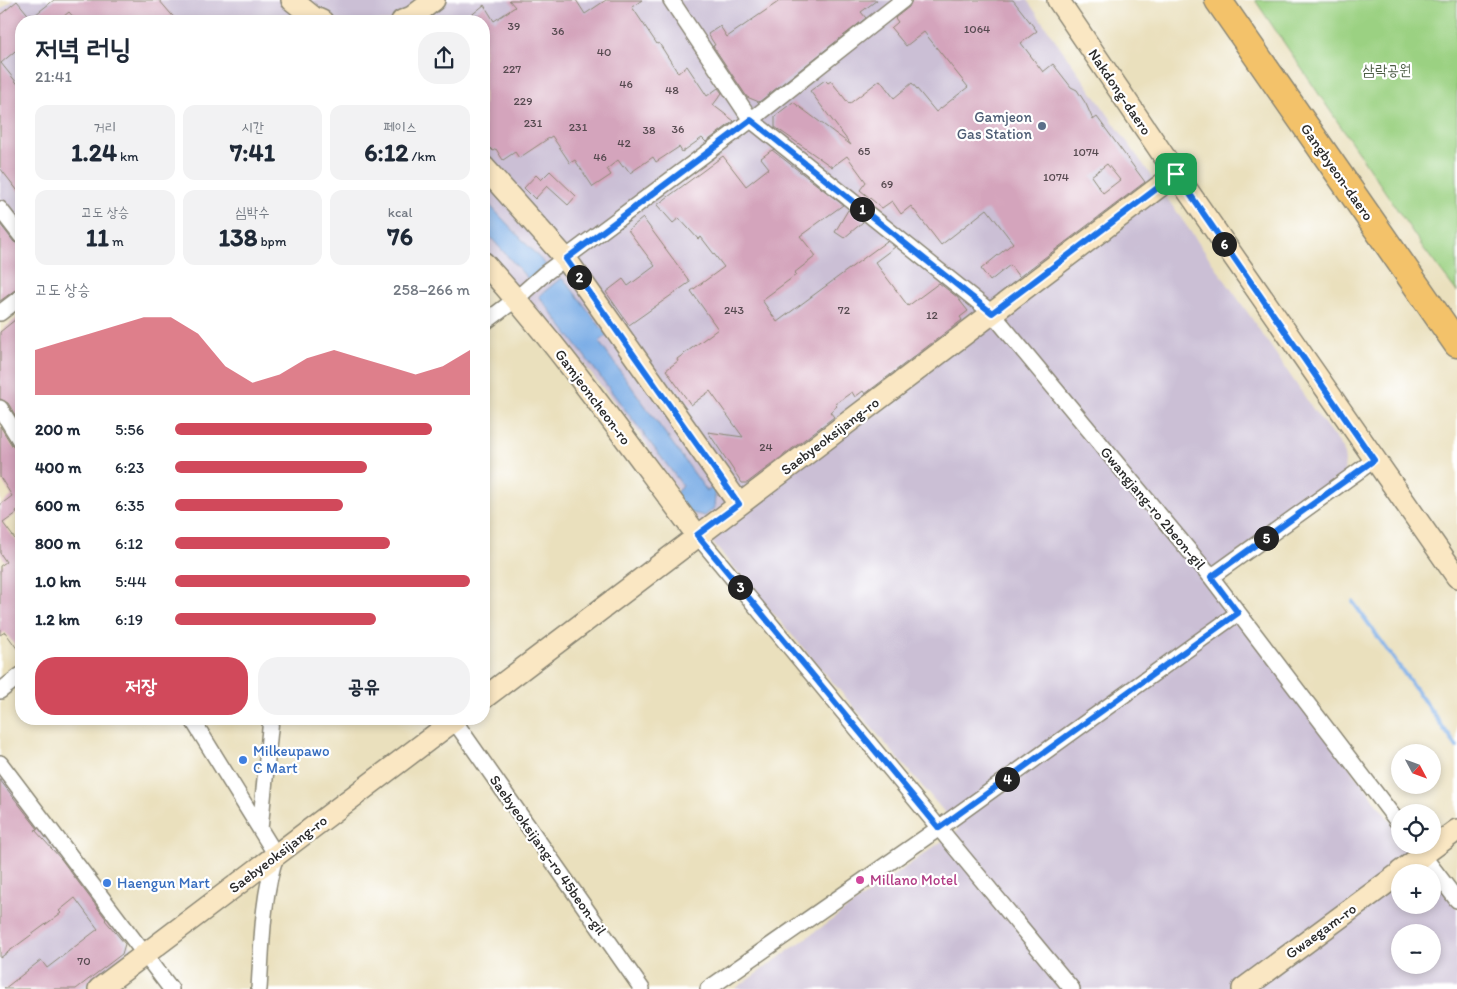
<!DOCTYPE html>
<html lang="ko">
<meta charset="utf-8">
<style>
:root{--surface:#fff;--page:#f2f2f3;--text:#1f2937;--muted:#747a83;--accent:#d1495b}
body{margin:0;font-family:Itim,"Poor Story",sans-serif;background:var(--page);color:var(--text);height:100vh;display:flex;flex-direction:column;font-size:19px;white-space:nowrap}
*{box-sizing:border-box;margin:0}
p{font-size:16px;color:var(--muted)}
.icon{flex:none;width:28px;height:28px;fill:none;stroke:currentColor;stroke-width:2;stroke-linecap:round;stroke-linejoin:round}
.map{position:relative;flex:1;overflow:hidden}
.panel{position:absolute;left:15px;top:15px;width:475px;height:710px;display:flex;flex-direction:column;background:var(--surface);border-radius:20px;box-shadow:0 2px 8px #0003}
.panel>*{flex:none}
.needle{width:32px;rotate:131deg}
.tools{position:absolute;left:1391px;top:744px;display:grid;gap:10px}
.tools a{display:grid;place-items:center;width:50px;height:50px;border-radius:50%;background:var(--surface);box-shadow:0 2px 8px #0003;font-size:25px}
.pin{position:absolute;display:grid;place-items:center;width:42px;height:42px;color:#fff;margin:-21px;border-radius:10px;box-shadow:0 2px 8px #0006}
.km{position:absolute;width:25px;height:25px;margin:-12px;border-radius:50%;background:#222;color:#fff;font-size:14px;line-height:25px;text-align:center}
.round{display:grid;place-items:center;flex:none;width:52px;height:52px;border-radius:20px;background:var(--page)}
.overview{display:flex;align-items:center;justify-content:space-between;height:85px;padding:0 20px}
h1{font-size:28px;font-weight:800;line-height:38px}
.figures{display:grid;grid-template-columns:repeat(3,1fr);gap:8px;height:85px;padding:5px 20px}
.figures div{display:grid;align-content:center;border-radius:12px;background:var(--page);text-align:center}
.figures b{font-size:25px;font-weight:800}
.figures small{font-size:14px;font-weight:400}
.figures p{font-size:14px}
.chart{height:140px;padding:10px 20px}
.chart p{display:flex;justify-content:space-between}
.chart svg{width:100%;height:90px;margin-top:5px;fill:var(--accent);opacity:.7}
.cta{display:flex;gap:10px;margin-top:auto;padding:10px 20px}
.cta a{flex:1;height:58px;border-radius:20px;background:var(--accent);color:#fff;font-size:20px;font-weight:800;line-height:58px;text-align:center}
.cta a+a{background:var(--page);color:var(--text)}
ul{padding:0 20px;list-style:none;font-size:16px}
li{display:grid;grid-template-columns:80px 60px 1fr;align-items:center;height:38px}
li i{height:12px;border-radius:6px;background:var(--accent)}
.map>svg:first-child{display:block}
.industrial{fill:#cbbfd5;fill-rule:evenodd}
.green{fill:#9bd182;stroke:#637e56}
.water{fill:#78abe5;stroke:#526b88}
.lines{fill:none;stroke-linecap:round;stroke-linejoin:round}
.stream{stroke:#78abe5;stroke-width:4}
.building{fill:#d4a4bc;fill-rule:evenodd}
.street-casing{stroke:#8a8674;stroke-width:18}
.secondary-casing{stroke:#8a8674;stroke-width:24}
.highway-casing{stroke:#8a8674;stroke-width:29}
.street{stroke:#fff;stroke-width:15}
.secondary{stroke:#fae7c3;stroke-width:21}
.highway{stroke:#f3c26a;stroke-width:26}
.route-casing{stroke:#fff;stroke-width:10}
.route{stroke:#1a73e8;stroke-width:6}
.service-dot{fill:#5c6f8a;stroke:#fff;stroke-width:2}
.shop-dot{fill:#3f7fe0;stroke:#fff;stroke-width:2}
.hotel-dot{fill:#d1479c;stroke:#fff;stroke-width:2}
.labels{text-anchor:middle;stroke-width:4.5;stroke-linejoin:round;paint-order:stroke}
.number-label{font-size:12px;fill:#55494f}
.park-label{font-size:15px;fill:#4d5d45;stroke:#fff}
.street-label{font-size:15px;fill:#2b2b2b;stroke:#fff}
.service-label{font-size:15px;fill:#4e5e75;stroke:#fff;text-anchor:end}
.shop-label{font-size:15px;fill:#366cbe;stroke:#fff;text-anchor:start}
.hotel-label{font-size:15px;fill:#b23c85;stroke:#fff;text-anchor:start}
</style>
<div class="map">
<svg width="1457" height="989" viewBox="0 0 1457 989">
<rect width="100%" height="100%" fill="#fff"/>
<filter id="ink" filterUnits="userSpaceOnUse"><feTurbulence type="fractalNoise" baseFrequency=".02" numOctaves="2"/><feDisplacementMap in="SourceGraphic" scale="10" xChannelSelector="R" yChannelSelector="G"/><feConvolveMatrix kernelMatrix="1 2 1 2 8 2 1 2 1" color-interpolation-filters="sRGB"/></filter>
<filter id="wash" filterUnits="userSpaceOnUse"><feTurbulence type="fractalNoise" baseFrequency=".0096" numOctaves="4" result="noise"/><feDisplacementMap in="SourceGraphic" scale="20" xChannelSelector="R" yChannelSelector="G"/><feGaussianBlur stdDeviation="1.12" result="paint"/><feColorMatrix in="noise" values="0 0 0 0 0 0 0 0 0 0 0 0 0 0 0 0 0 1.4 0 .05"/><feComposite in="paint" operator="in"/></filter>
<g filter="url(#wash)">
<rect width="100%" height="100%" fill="#eae0bd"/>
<path class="industrial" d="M13,0h1014l221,313 67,99 28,36 2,13 -1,12 -142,106 64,76 134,179v11h9l20,27h-29v33h32l1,-29 24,32v81h-722l224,-160 -248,-288 -75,-112 -76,-94 -76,-82v-232h-463v266l-21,16v-293zM1400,932h32v33h-32z
M0,772l135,179 -52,38h-83z"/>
<path class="green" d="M1255,0h202v292l-33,-43z"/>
<path class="water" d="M484,199l62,66 -17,15 -45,-50z
M561,278l7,6 39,51 -8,7 108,149 9,-5 -2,22 -9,8 -18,-4 -13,-18 9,-8 -144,-190z"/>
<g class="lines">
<path class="stream" d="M1353,602l104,145"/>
</g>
<g id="blocks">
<path class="building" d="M54,0h105l18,21h-100l-8,-9 -11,9h-37v25l-20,17 20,25v107l-21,-27v-153l17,-14 14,17z
M509,0h67l9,14 21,-14h36l-10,7 25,37 2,-1 19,30 9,-7 20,30 11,-8 4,5 -9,12 21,16 -28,21 -4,-4 -20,14 -3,-5 -23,15 -3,-5 -23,16 -5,-7 -2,1 -5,-7 -11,9 4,6 -18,12 -18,-27 -5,3 -18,-27 -33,22 -4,-6 -12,8 -7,-11 -3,2 -9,-9v-121h-20l20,-16 10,16 21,-14z
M781,0h96l-16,12 5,6 -107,84 -12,-5 -34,-51 2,-1 -7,-11 12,-8 7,11z
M912,0h101l24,31 -16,12 22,29 10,-8 18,23 6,3 9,14 7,16 4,-3 48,65 -126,95 -9,-12 -20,16 -9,-12 32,-26 -26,-34 -46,36 -30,-39 -10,8 -9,-13 -10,7 -22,-18 6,-8 -19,-26 -15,11 -57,-40v-11l18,-14 58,43 -41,-54 15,-11 3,3 3,-2 18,23 31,-24 14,18 18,-15 24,29 32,-25 -44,-55 -18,14 -15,-18 7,-6 -3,-4 14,-11zM1107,164l13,16 -17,13 -12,-17z
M772,150l71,55 -43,31 16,20 -22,17 2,2 -34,25 15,22 110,-81 8,6 -20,15 33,44 31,-23 18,14 11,14 -8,6 2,3 -97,74 -2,-3 -8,6 -3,-5 -17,12 2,2 -7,6 4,5 -87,66h-5l-34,-51 35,5 -33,-46 -19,14 -25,-35 12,-9 -1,-2 41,-30 -27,-38 33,-24 -23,-30 -3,2 -19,-21 -6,5 -16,-18 66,-49 23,30 23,-18 -8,-10z
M550,171l26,25 -8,9 -21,-19 -12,13 -11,-11 12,-13 5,5z
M848,210l15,12 -19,16 -9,-6z
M643,218l47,64 -61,43 -23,-33 17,-13 5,7 27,-20 -27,-36z
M0,224l14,18 7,3v43l-6,2 -15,11z
M21,315v110l-13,-22 -8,-4v-67z
M0,426l13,21 8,4v59l-1,-1 -4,2 1,2 -14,10 18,24v57l-4,4 4,6v40l-16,-22 -5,3v-69l6,-4 -6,-9v-48l12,-9 -12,-19z
M0,780l38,49 -3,1 26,29 45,60 -1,1 20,24 -3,10 -46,35h-72l37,-29 6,8 51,-39 -23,-31 -16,13 2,2 -61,45z"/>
</g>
</g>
<g filter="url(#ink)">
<use href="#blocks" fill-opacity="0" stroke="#8a8674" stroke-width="1"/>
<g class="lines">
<defs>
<path id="street" d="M671,0l80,120 241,193 219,264 189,248
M0,209l21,27
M0,313l21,-16
M484,323l32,-24 28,-25 207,-154 152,-120
M0,408l21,34
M697,535l375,454
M1211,577l163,-117
M0,691l21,-16
M192,719l84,136c-14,43 -14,89 -17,134
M453,719l189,270
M0,763l171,226
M260,829l11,-110
M1415,845l42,55
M708,989l231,-161 299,-215"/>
<path id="secondary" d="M292,0l21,17 9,4
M1058,0l118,174 281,403
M402,21l10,-4 22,-17
M484,167l82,92 173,245
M484,263c77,85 144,180 213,272
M484,698l692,-524
M1400,872l57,-42
M99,989l357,-270
M1243,989l157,-116"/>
<path id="highway" d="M1218,0l239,344"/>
</defs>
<use href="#street" class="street-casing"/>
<use href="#secondary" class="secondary-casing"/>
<use href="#highway" class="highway-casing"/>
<use href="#street" class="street"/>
<use href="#secondary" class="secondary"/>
<use href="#highway" class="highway"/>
</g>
</g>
<g class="lines" filter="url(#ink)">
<defs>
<path id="route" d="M751,120l241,193 184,-139 198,286 -163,117 27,36 -299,215 -242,-293 42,-31 -173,-245z"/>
</defs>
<use href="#route" class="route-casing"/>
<use href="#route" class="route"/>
</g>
<circle class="service-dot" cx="1042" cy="126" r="5"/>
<g class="shop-dot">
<circle cx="243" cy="760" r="5"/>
<circle cx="107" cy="883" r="5"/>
</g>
<circle class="hotel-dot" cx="860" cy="880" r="5"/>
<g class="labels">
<g class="number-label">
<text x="514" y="30">39</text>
<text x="977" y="33">1064</text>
<text x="558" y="35">36</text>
<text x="604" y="56">40</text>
<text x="512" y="73">227</text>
<text x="626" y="88">46</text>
<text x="672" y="94">48</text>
<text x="523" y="105">229</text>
<text x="533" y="127">231</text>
<text x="578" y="131">231</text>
<text x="678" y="133">36</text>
<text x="649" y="134">38</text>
<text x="624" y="147">42</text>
<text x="864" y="155">65</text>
<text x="1086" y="156">1074</text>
<text x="600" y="161">46</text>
<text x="1056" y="181">1074</text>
<text x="887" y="188">69</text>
<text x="734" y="314">243</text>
<text x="844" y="314">72</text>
<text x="932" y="319">12</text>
<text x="766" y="451">24</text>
<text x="84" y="965">70</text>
</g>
<g class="park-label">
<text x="1387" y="75">삼락공원</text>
</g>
<g class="street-label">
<text transform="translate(1120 92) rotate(56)" y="5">Nakdong-daero</text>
<text transform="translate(1337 172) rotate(55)" y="5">Gangbyeon-daero</text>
<text transform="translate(593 397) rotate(53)" y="5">Gamjeoncheon-ro</text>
<text transform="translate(830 436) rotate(-37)" y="5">Saebyeoksijang-ro</text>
<text transform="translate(1153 508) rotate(50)" y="5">Gwangjang-ro 2beon-gil</text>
<text transform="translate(278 854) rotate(-37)" y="5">Saebyeoksijang-ro</text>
<text transform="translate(548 855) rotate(55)" y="5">Saebyeoksijang-ro 45beon-gil</text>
<text transform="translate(1321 931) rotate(-36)" y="5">Gwaegam-ro</text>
</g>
<g class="service-label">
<text x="1032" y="122">Gamjeon<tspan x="1032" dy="17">Gas Station</tspan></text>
</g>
<g class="shop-label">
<text x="253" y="756">Milkeupawo<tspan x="253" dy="17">C Mart</tspan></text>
<text x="117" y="888">Haengun Mart</text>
</g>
<g class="hotel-label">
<text x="870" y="885">Millano Motel</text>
</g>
</g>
</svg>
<div class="tools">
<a><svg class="needle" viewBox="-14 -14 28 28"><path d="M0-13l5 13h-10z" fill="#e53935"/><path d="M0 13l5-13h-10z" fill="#747a83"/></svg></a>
<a><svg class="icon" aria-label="locate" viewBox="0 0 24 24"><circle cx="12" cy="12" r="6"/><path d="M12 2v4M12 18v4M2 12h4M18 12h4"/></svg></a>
<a>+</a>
<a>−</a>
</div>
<div class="pin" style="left:1176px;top:174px;background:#1e9e55"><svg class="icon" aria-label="arrive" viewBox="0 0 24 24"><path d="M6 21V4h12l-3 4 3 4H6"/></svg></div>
<b class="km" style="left:862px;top:209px">1</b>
<b class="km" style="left:579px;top:277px">2</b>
<b class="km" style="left:740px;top:587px">3</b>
<b class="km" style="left:1007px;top:779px">4</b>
<b class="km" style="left:1266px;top:538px">5</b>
<b class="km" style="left:1224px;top:244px">6</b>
<section class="panel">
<div class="overview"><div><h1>저녁 러닝</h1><p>21:41</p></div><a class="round"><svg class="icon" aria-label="share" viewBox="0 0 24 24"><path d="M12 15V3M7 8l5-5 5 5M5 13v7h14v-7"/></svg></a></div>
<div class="figures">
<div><p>거리</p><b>1.24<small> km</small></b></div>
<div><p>시간</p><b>7:41</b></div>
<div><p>페이스</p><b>6:12<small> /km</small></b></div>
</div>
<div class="figures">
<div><p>고도 상승</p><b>11<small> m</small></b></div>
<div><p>심박수</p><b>138<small> bpm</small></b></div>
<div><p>kcal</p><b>76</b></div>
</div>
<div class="chart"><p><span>고도 상승</span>258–266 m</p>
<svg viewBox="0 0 160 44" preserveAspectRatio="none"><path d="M0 44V22L10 18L20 14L30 10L40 6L50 6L60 14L70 30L80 38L90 34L100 26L110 22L120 26L130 30L140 34L150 30L160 22V44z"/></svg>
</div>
<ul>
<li><b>200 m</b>5:56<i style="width:87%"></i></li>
<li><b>400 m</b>6:23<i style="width:65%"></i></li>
<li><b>600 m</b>6:35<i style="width:57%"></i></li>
<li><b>800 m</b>6:12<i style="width:73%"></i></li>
<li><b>1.0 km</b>5:44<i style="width:100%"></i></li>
<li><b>1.2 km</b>6:19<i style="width:68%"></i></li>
</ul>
<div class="cta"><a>저장</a><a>공유</a></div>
</section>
</div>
